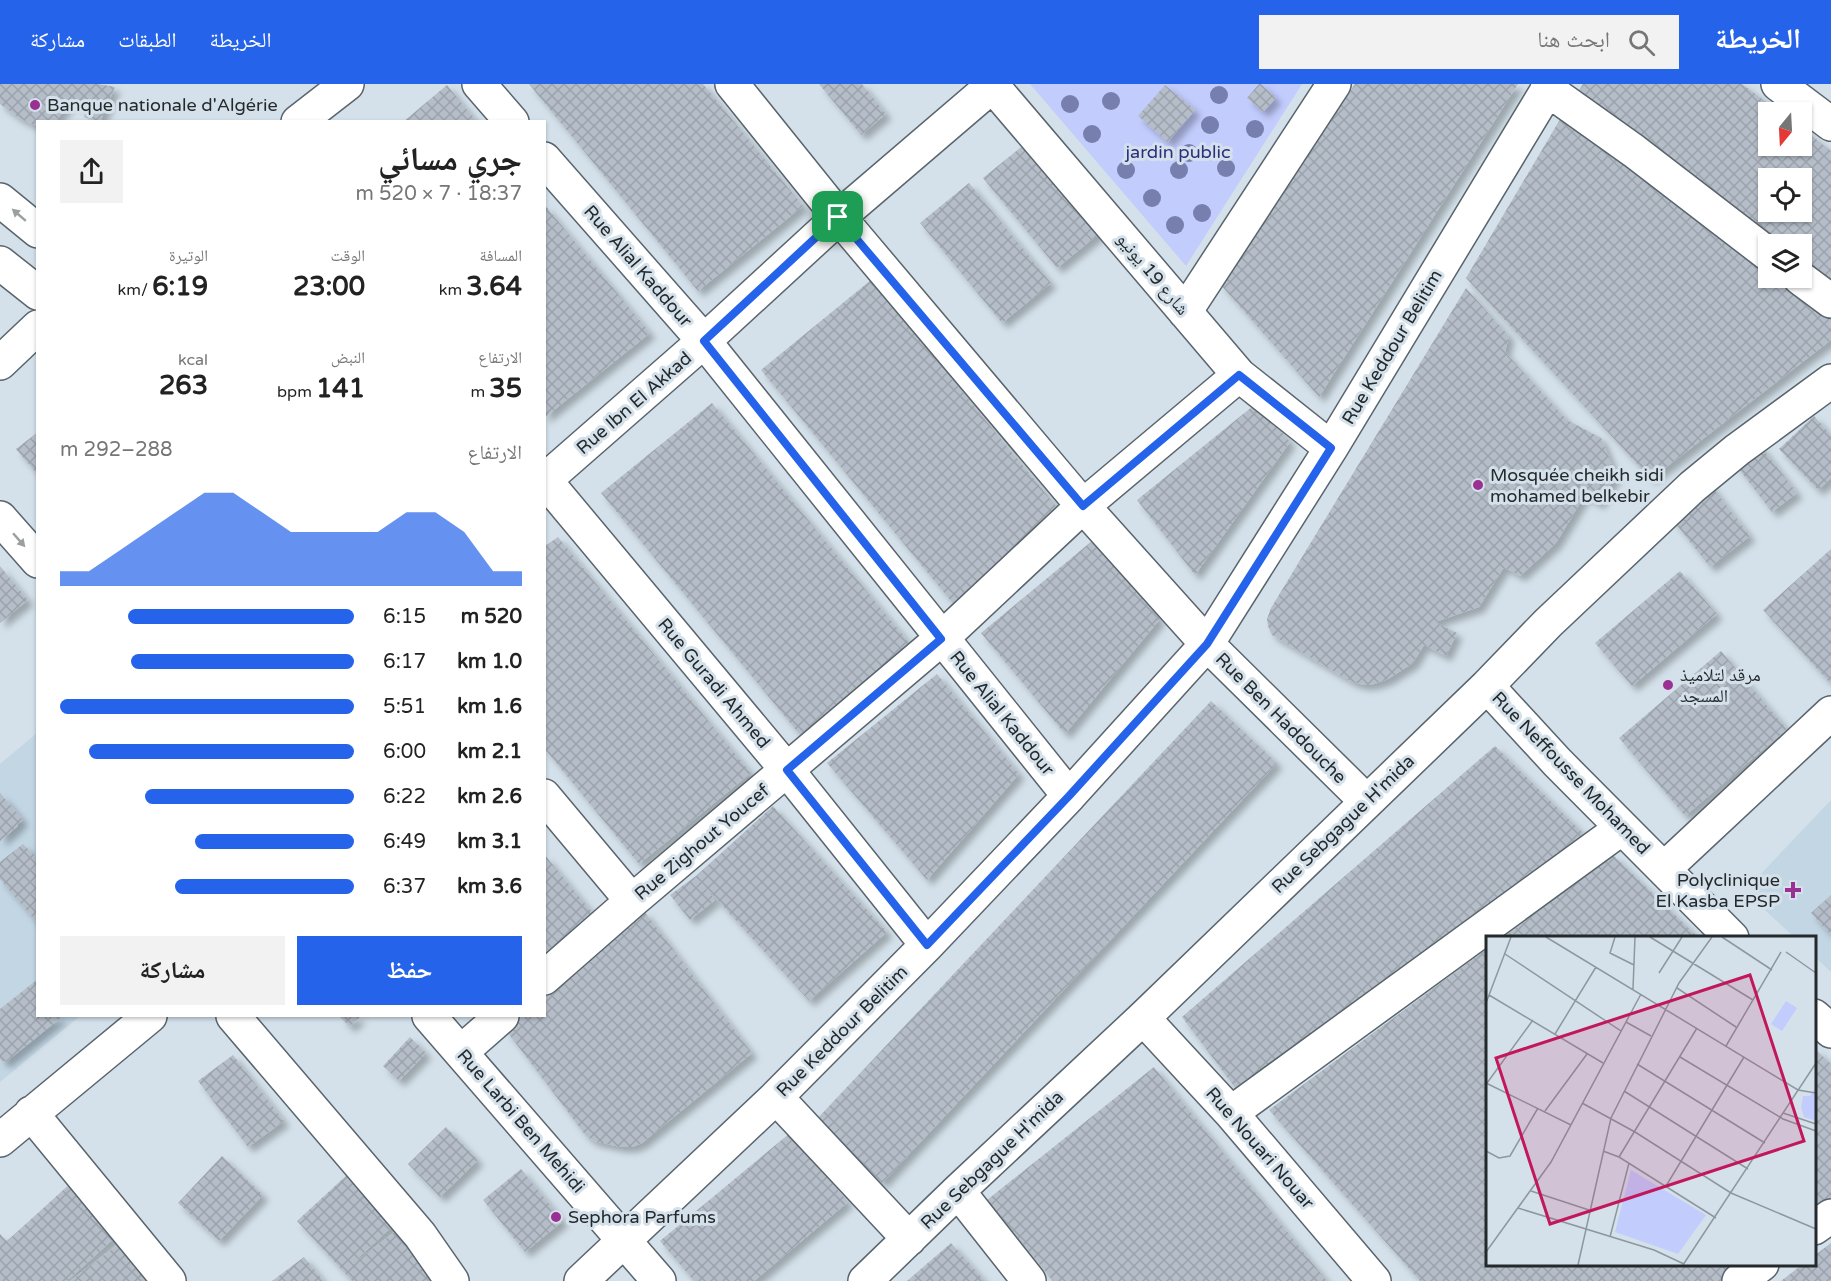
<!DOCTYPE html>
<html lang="ar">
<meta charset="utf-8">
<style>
:root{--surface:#fff;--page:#f2f2f2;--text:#222;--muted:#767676;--accent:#2563eb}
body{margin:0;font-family:"Varela Round","Noto Naskh Arabic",sans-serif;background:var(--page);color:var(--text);direction:rtl;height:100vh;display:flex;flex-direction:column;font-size:22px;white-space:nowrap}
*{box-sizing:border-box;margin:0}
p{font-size:20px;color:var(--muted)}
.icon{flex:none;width:33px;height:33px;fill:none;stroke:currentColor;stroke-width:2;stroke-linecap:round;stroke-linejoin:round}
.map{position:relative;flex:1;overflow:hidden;direction:ltr}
.side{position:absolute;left:36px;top:36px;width:510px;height:897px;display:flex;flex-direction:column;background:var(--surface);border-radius:0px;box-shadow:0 2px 4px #0004;direction:rtl}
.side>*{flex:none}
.needle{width:39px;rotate:198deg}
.tools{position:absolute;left:1758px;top:18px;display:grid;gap:12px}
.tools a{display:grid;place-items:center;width:54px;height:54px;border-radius:0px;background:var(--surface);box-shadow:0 2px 4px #0004;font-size:30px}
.pin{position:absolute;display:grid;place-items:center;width:51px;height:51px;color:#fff;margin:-26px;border-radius:12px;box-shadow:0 3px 9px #0006}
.round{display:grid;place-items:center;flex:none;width:63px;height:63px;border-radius:0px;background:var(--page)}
.head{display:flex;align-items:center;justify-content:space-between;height:102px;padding:0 24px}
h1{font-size:33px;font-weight:800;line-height:45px}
.stats{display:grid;grid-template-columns:repeat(3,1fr);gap:9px;height:102px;padding:6px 24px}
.stats div{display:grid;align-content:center}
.stats b{font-size:26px;font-weight:800}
.stats small{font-size:16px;font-weight:400}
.stats p{font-size:16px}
.chart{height:168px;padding:12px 24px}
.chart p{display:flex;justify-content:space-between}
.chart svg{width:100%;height:108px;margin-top:6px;fill:var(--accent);opacity:.7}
.cta{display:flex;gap:12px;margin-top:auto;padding:12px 24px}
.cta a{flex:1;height:69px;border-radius:0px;background:var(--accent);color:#fff;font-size:24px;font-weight:800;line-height:69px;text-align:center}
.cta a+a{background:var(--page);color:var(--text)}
ul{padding:0 24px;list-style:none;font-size:20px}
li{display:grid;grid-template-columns:96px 72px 1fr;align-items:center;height:45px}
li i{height:15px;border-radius:8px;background:var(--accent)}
header{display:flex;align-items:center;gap:36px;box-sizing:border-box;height:84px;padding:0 30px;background:var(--accent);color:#fff}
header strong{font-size:28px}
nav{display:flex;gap:33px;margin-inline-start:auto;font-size:21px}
.search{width:420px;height:54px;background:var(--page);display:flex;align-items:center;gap:15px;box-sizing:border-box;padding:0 21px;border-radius:0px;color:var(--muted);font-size:22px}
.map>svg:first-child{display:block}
.built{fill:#c2d6e4}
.green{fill:#c2ccfd}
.building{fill:url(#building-cross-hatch);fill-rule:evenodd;filter:url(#shadow)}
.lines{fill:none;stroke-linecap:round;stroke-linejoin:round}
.minor-casing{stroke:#59646c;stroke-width:36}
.minor{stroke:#fff;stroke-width:33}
.tree{fill:#777faf}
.oneway{fill:#9c9fa0}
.route-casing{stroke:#fff;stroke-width:12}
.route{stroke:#2563eb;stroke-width:8}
.poi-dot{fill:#993092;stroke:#d4e1ea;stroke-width:2}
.labels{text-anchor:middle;stroke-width:6;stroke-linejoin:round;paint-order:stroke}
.poi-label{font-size:18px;fill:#24292c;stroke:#d4e1ea;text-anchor:start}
.park-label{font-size:18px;fill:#2b2f7e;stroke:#d4e1ea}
.street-label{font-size:18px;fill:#24292c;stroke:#d4e1ea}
.inset-road{fill:none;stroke:#8e979e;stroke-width:1.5}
.view{fill:#c2185b;fill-opacity:0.15;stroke:#c2185b;stroke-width:3}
.inset-edge{fill:none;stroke:#24292c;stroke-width:3}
</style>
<header>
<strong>الخريطة</strong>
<div class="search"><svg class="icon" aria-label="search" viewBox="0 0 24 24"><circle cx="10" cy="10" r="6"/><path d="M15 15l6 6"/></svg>ابحث هنا</div>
<nav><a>الخريطة</a><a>الطبقات</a><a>مشاركة</a></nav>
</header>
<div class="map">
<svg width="1831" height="1197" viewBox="0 0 1831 1197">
<defs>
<pattern id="building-cross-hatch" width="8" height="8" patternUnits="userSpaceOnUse" patternTransform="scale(1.5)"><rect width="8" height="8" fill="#b4bdc8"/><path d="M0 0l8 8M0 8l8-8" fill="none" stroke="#9ba2ac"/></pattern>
<filter id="shadow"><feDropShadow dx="5.5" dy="5.5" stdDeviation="3" flood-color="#0004"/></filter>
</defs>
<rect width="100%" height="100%" fill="#d4e1ea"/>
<path class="built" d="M37,649l1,283h42l-80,66v-318z
M1831,716v172l-16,-15 -1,-19 -20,-1 -39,-36 2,-23z"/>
<path class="green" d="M1030,0h272l-116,182z"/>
<path class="building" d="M0,0h98l17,3 -15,35 -16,-5 2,-9 -15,-7 -16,21h-17v5l-19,-9 -19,-14z
M529,0h174l100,122 -105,85z
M819,0h43l24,30 -25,21z
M1259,0h2l15,14 -13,14 -16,-14z
M1355,0h163l-199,313 -99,-113z
M1583,0h159l38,28h-12v34h34v-18l29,23v139l-29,-23v-23h-30l-196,-149zM1768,94h34v34h-34z
M447,1l30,37h-74z
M1165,1l30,25 -27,32 -30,-26z
M1565,27l203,154v13h17l46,34v28l-180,139 -185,-201z
M1026,59l74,90 -43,35 -74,-90z
M969,99l82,100 -49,40 -82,-100z
M544,120l106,129 -106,85z
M871,196l194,237 -110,89 -194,-236z
M1466,204l43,48 -4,16 62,68 34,18 15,37 -17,29 -14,-9 -29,48 -36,33 -16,-9 -25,40 -44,15 22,11 -11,23 -22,-11 -11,18 -25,16 -14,5 -10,1 -12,-3 -80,-47 -4,-9 -1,-7 4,-11z
M1258,318l32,40 -95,133 -58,-75z
M712,319l199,242 -111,90 -199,-242z
M1814,332l17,19v43l-13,12 -39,-41z
M38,348v43l-22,-26z
M1760,361l37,48 -25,19 -37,-48z
M1709,399l41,53 -40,31 -42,-53z
M558,453l193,236 -112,91 -95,-116v-201z
M1092,457l68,78 -95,115 -84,-101z
M1831,465v133l-1,1 -67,-73z
M0,482l28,34 -28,23z
M1680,487l37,43 -85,72 -37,-43z
M1721,567l66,78 -102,87 -66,-78z
M937,590l82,100 -92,106 -100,-117z
M1211,617l66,62 -395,420 -67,-62z
M1495,662l96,95 -348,257 -61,-81z
M0,709l23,27 -6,5 1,1 -18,15z
M773,722l114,126 -78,69 -109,-120 15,19 -25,20 -20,-25 26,-19z
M23,760l15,15v65l-38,-45v-17z
M544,770l52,63 -52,42z
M1613,771l86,83h-197z
M1831,811v40l-20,-22z
M644,827l108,142 -110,90 -10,4h-12l-26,-6 -8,-5 -81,-107 16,-13h23v-21z
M1488,864v316h261l-22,17h-307l-151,-171z
M38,895v37h25l-57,46 -1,-1 -2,1 -3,-3v-50z
M339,932h22l-11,11z
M410,953l16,16 -27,28 -16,-15z
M1814,964l17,16v141l-17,12z
M233,971l51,66 -36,26 -50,-66z
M1154,983l173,214h-274l-66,-81z
M446,1043l32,33 -38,37 -32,-33z
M790,1049l58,69 -94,79h-60l-34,-40z
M222,1072l41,39 -44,46 -41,-38z
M521,1085l42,52 -38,31 -42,-52z
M349,1089l47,50 -49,45 49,-37 36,47 -4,3h-76l-55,-60z
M72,1098l47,52 -52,47h-67v-47l7,7z
M120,1159l28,38h-78z
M951,1159l34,38h-78z
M1831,1159v38h-50l22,-17h11v-8z
M304,1173l20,24h-52z"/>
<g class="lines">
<defs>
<path id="minor" d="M479,0l33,38
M732,0l107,133 244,289 124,138 159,157
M991,0l248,291 92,73
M1778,0l53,40
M1547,5l87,62 134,103
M298,38l49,-38
M544,75l160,182 365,455
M0,116l38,31
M0,179l38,30
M1800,194l31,23
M1185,228l149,-228
M0,279l38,-36
M544,395l243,291 140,175
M544,397l160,-140 135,-124 153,-131
M0,434l38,43
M1487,602l70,76 175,176
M544,712l88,105
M1664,785l167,-156
M544,894l88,-77 309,-262 142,-133 156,-131
M233,932l187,219 32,46
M429,932l230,265
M1814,932l17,15
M1143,934l88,95 143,168
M461,968l41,-36
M776,1013l133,142
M31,1029l138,168
M1231,1029l391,-285
M0,1056l150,-124
M958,1107l71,90
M1814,1144l17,-12
M581,1197l195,-184 151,-152 142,-149 138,-152 124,-196 220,-364
M865,1197l93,-90 185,-173 344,-332 61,-63 144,-136 45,-37 94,-69
M1739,1197l23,-17"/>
</defs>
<use href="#minor" class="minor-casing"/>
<use href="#minor" class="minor"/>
</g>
<g class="tree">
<circle cx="1219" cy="11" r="9"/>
<circle cx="1111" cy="17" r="9"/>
<circle cx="1070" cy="20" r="9"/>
<circle cx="1210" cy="41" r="9"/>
<circle cx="1255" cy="45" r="9"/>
<circle cx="1092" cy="50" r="9"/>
<circle cx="1189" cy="69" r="9"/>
<circle cx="1226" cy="84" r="9"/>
<circle cx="1126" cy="86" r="9"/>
<circle cx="1179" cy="86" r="9"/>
<circle cx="1152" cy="114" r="9"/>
<circle cx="1202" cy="129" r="9"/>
<circle cx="1175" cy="141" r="9"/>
</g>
<defs><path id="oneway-solid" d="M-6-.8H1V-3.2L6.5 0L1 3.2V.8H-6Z" transform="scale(1.5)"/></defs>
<g class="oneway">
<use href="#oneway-solid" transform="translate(19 131) rotate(-139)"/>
<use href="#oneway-solid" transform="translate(19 456) rotate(49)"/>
</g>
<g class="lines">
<defs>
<path id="route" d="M838,133l245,289 156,-131 92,73 -124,196 -138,152 -142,149 -140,-175 154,-131 -237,-298z"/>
</defs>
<use href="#route" class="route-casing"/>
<use href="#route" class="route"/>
</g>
<g class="poi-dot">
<circle cx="35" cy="21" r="6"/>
<circle cx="1478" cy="401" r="6"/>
<circle cx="1668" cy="601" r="6"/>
<path d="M1790 797h6v6h6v6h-6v6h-6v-6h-6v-6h6z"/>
<circle cx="556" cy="1133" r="6"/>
</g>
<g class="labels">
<g class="poi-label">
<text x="47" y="27">Banque nationale d'Algérie</text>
<text x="1490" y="397">Mosquée cheikh sidi<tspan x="1490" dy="21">mohamed belkebir</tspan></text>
<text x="1680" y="597">مرقد لتلاميذ<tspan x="1680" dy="21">المسجد</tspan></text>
<text x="1780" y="802" text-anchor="end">Polyclinique<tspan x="1780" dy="21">El Kasba EPSP</tspan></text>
<text x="568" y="1139">Sephora Parfums</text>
</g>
<g class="park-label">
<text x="1178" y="74">jardin public</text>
</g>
<g class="street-label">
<text transform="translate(638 182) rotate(49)" y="6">Rue Alial Kaddour</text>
<text transform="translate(1153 190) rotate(50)" y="6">شارع 19 يونيو</text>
<text transform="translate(1392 263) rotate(-59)" y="6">Rue Keddour Belitim</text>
<text transform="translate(634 319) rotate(-41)" y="6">Rue Ibn El Akkad</text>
<text transform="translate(714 599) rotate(50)" y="6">Rue Guradi Ahmed</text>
<text transform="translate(1002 629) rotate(51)" y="6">Rue Alial Kaddour</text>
<text transform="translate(1281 634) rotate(45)" y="6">Rue Ben Haddouche</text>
<text transform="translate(1571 689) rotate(46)" y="6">Rue Neffousse Mohamed</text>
<text transform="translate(1343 740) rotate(-44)" y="6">Rue Sebgague H'mida</text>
<text transform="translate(702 758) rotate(-40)" y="6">Rue Zighout Youcef</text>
<text transform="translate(842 947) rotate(-45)" y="6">Rue Keddour Belitim</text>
<text transform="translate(521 1037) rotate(49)" y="6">Rue Larbi Ben Mehidi</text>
<text transform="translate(1260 1064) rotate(49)" y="6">Rue Nouari Nouar</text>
<text transform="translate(992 1076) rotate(-44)" y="6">Rue Sebgague H'mida</text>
</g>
</g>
<g transform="translate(1486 852)">
<rect width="330" height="330" fill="#d4e1ea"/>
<path d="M300,65l11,7 -15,23 -11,-7zM145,234l75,45 -28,39 -63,-22z" fill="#c2ccfd"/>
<path d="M330,151v34l-12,-4 -3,-10 2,-11h7z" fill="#c2ccfd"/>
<path class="inset-road" d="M60,1l252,153 18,3M129,1l-5,16 24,12M164,1l103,63M236,1l50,33M300,16l30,21M19,18l116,77M173,37l23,-36M191,52l59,39M147,53l2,-52M3,59l114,68M0,67l25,-66M140,86l25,14M69,98l41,-67M240,110l55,-94M194,121l103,62 33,12M151,128l128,79M0,147l85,42M1,147l46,-63M138,155l124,78M96,167l53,29 96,61 85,36M59,175l42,-57M297,177l33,11M0,215l13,7 11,-2 28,-48M117,215l16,6 97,61M133,221l78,-129M180,250l78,-129M45,255l58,19M32,272l136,42 30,14M124,301l19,-74M0,316l65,-90 90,-168M92,329l33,-147 68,-135 33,-46M197,329l133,-202"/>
<path class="view" d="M264,39l54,166 -254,83 -54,-166z"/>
<rect width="330" height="330" class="inset-edge"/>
</g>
</svg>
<div class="tools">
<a><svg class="needle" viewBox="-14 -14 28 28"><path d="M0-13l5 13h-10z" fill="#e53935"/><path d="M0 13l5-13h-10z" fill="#767676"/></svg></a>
<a><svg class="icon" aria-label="locate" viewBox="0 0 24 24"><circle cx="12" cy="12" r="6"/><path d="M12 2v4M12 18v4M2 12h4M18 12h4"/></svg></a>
<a><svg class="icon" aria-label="layers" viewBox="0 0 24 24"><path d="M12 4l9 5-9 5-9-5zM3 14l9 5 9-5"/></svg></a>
</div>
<div class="pin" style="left:838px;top:133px;background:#1e9e55"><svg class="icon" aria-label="arrive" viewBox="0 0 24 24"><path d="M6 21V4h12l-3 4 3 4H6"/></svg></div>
<section class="side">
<div class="head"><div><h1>جري مسائي</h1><p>18:37 · 7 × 520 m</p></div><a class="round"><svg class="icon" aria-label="share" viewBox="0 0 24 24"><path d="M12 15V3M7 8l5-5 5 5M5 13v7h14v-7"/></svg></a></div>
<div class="stats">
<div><p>المسافة</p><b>3.64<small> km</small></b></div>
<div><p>الوقت</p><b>23:00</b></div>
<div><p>الوتيرة</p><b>6:19<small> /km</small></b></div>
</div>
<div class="stats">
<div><p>الارتفاع</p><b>35<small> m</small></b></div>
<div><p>النبض</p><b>141<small> bpm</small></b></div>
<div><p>kcal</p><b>263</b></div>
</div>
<div class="chart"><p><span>الارتفاع</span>288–292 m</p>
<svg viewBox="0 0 160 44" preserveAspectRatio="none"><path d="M0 44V38L10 38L20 30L30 22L40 14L50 6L60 6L70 14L80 22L90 22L100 22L110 22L120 14L130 14L140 22L150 38L160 38V44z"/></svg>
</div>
<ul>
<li><b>520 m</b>6:15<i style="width:77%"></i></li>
<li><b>1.0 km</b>6:17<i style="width:76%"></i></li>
<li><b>1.6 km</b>5:51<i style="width:100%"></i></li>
<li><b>2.1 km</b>6:00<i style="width:90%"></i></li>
<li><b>2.6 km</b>6:22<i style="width:71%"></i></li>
<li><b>3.1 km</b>6:49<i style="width:54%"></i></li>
<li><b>3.6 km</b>6:37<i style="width:61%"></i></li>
</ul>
<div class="cta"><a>حفظ</a><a>مشاركة</a></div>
</section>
</div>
